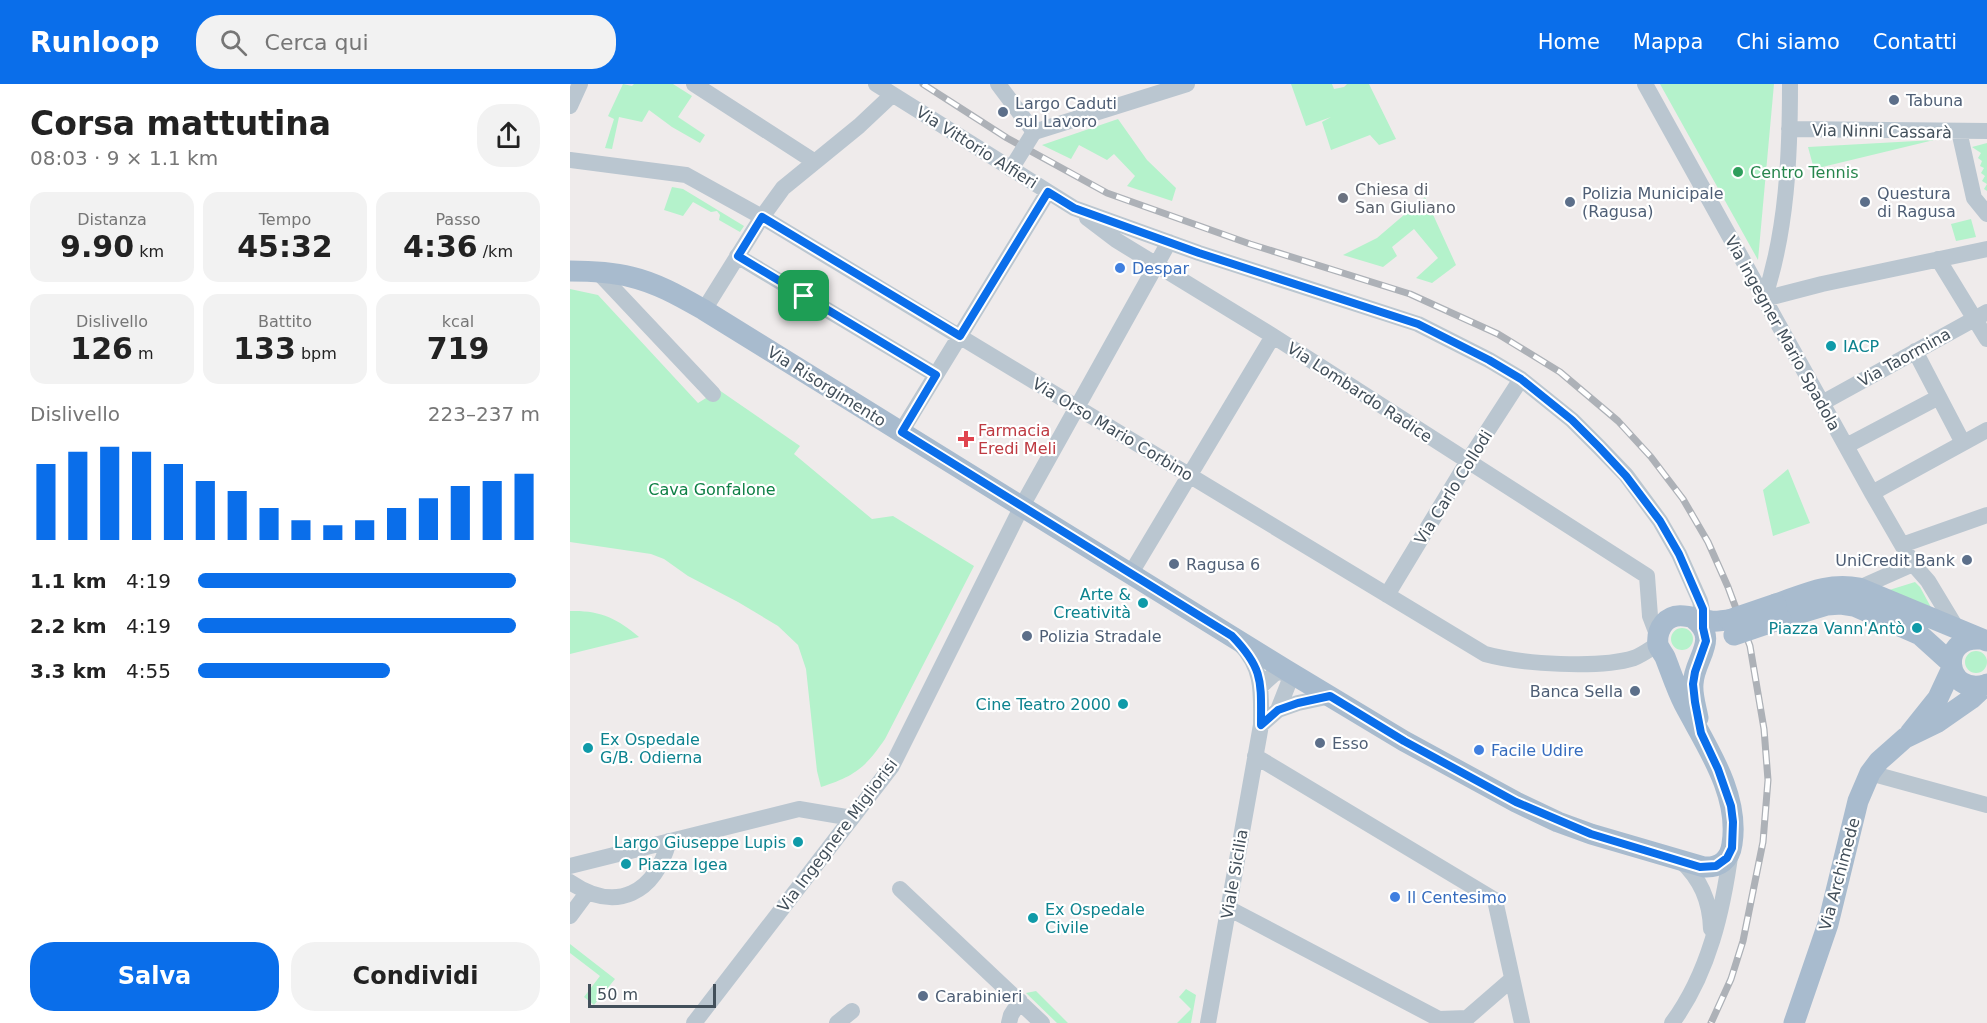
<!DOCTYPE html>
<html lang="it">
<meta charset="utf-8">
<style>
:root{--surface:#fff;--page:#f2f2f2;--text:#222;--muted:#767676;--accent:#0a6eea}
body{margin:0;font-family:"DejaVu Sans",sans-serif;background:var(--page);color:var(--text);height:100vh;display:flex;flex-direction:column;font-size:22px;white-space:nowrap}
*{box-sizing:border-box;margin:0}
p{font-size:20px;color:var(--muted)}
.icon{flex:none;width:33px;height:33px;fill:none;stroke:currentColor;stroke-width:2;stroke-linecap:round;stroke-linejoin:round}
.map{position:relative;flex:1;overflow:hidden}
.panel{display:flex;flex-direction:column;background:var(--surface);width:570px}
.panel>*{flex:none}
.scale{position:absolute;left:18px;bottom:15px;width:128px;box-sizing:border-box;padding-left:6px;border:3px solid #424f5a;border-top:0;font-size:16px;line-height:21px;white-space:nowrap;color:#424f5a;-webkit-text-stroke:4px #fff;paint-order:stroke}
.pin{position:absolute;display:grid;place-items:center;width:51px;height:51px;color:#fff;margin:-26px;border-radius:12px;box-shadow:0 3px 9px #0006}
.round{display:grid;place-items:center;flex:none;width:63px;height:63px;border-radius:24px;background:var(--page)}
.overview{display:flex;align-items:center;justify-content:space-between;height:102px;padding:0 30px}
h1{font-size:33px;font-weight:700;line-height:45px}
.figures{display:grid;grid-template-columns:repeat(3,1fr);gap:9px;height:102px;padding:6px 30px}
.figures div{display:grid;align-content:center;border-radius:15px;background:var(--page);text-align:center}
.figures b{font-size:30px;font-weight:700}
.figures small{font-size:16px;font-weight:400}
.figures p{font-size:16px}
.chart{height:168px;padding:12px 30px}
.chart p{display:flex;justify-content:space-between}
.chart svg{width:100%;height:108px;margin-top:6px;stroke:var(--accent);stroke-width:6}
.cta{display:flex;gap:12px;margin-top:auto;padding:12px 30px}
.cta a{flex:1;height:69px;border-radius:24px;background:var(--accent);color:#fff;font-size:24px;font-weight:700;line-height:69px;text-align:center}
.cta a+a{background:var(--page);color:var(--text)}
ul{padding:0 30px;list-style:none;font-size:20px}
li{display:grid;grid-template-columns:96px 72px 1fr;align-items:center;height:45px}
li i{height:15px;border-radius:8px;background:var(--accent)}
header{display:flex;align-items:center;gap:36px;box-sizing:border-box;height:84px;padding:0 30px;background:var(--accent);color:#fff}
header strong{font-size:28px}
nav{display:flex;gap:33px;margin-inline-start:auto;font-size:21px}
.search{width:420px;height:54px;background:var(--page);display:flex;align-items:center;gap:15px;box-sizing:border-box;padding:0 21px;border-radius:24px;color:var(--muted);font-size:22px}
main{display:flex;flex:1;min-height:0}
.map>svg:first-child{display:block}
.green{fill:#b4f2cb}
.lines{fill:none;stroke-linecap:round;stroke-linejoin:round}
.minor{stroke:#bac6d0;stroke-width:16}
.major{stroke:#a8bbce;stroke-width:21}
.rail-casing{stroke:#adb1b7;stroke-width:7}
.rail{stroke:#fff;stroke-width:4.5;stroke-dasharray:14;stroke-linecap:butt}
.minor-bridge{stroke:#bac6d0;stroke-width:16}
.major-bridge{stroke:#a8bbce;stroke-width:21}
.route-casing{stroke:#fff;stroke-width:12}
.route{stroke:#0a6eea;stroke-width:8}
.service-dot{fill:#5c6f8a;stroke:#fff;stroke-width:2}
.leisure-dot{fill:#2e9e5b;stroke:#fff;stroke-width:2}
.worship-dot{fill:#6b7280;stroke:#fff;stroke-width:2}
.shop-dot{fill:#3f7fe0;stroke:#fff;stroke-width:2}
.culture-dot{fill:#0f9aa8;stroke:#fff;stroke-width:2}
.health-dot{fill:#e0444e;stroke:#fff;stroke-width:2}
.labels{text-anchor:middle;stroke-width:4.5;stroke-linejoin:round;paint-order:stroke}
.service-label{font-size:16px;fill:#4e5e75;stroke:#fff;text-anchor:start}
.street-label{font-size:16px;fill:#424f5a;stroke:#fff}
.leisure-label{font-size:16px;fill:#27864d;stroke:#fff;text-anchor:start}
.worship-label{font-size:16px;fill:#5b616d;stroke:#fff;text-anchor:start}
.shop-label{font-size:16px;fill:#366cbe;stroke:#fff;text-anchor:start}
.culture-label{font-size:16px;fill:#0d838f;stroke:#fff;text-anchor:start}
.health-label{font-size:16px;fill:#be3a42;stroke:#fff;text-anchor:start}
.park-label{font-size:16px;fill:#0f8046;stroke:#fff}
</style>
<header>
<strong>Runloop</strong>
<div class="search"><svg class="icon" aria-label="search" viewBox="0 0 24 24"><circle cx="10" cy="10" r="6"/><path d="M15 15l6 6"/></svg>Cerca qui</div>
<nav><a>Home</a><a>Mappa</a><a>Chi siamo</a><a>Contatti</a></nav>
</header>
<main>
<section class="panel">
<div class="overview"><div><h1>Corsa mattutina</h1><p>08:03 · 9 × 1.1 km</p></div><a class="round"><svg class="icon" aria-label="share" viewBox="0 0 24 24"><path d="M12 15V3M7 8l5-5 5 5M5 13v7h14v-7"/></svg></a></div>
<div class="figures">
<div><p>Distanza</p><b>9.90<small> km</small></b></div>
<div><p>Tempo</p><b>45:32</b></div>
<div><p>Passo</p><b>4:36<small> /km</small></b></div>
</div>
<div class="figures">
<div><p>Dislivello</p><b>126<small> m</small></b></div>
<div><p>Battito</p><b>133<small> bpm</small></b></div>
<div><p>kcal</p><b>719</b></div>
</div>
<div class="chart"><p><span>Dislivello</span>223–237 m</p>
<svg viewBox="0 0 160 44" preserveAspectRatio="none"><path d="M5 44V13M15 44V8M25 44V6M35 44V8M45 44V13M55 44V20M65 44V24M75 44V31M85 44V36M95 44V38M105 44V36M115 44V31M125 44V27M135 44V22M145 44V20M155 44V17"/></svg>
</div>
<ul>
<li><b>1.1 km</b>4:19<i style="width:93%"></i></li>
<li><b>2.2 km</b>4:19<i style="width:93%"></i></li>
<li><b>3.3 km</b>4:55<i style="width:56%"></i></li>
</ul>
<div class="cta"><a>Salva</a><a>Condividi</a></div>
</section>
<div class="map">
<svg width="1417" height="939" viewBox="0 0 1417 939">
<rect width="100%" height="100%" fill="#efebeb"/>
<path class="green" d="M53,0l9,2 2,-2h39l19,12 -14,21 27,18 -5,8 -28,-16 -23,-17 -7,12 -23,-5 -7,32 -7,-1 9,-29 -6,-3z
M721,0h41l2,5 10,-2 3,-3h22l27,55 -17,6 -9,-10 -39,15 -9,-28 9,-5 -25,9z
M1090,0h114l-16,176z
M548,35l29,41 29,28 -4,13 -45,-15 8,-10 -21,-22 -7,6 -28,-15 -8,14 -29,-14z
M1364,56l-120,29 -6,-22z
M1417,59v48l-3,-2 3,-5 -5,-3 3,-5 -4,-3 3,-5 -4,-2 2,-5 -4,-3 3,-5 -9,-6z
M102,103l11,2 61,37 -4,6 -21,-12 1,-5 -3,-4 -6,1 -18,-10 -10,14 -19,-6z
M855,113l31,68 -24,18 -16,-5 22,-20 -24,-29 -22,18 5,9 -14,11 -40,-12 34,-17z
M1401,135l5,18 -20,4 -5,-17z
M0,205l28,6 100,108 21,-13 81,56 -6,8 78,65 21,-3 81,50 -89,173c-20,29 -30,37 -64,48l-4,-16 -11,-102 -8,-24 -20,-19 -40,-24 -50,-26 -24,-17 -13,-5 -81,-12z
M1218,385l22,54 -37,13 -10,-46z
M1345,498l5,5 13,24 -47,-20z
M0,527c29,-1 47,7 69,26l-69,17z
M1101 555a11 11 0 1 1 22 0a11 11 0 1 1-22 0Z
M1395 578a11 11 0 1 1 22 0a11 11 0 1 1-22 0Z
M0,860l45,35 -21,26 -10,-8 16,-21 -30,-23z
M616,905l10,6 -5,28h-14l14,-14 -12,-12z
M466,907l32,32h-11l-31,-30z"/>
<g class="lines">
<path class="minor" d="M124,0l121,78
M306,0l198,124 125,45 219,71 71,36 32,19 51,41 27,27 27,28 34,46 19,33 21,47 4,19 -1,8
M428,0l36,48 153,-48
M1075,0l227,409 41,71
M0,22l10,-22
M1219,45l198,2
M1389,47l15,67 13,16
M0,76l116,15 76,42 723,437c36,10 114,15 149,4 8,-3 16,-9 24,-14
M517,134l29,22 157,96 374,240 3,40 8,21
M167,172l199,119
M1368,175l49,80
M27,187l116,123
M1194,215l58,-15 165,-35
M1194,215c23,-68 26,-144 26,-215
M134,226l58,-93 21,-29 76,-62 33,-31
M1345,267l48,92
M1252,319l165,-91
M331,348l147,-240
M1276,362l93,-49
M1302,409l115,-63
M1332,461l85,-30
M561,489l142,-237
M1289,504l54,-24 15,17 29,48
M817,511l81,-134 53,-82
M691,602l13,-12 12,-4 3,12 -11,28
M691,641l17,-15 20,-7 33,-7
M685,672l240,144 27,123
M1300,689l117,32
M1110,776c21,19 30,41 31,69
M0,782l229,-57 53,9
M0,798c47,32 85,11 99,-41
M330,805l142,134
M658,824l211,111 28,-1 45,-39
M0,832l17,-23
M124,939l198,-257 130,-260 147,-264
M267,939l15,-12
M439,939l2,-8 9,-14
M638,939l53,-298c0,-31 3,-56 -21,-81
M1102,939c37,-50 51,-113 59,-173"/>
<path class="major" d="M0,187c20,0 41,1 61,6 26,6 50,20 73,33l582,360 118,71 112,61 42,20 33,12 113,33c15,1 26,-7 28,-23 8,-50 -26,-98 -48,-140 -8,-16 -13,-32 -19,-47 -2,-4 -5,-7 -7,-12 -1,-8 1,-16 6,-22 12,-14 31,-4 47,-2 6,1 12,-1 18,-1
M1206,520c29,-10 52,-22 83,-16l128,53
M1123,534c28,21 1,40 0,66 -1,11 3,23 5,34
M1211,535l46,-14 14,-1 13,2 66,29 31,28
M1409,555c-40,-2 -35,56 6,46
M1340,649l28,-35 14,-30
M1224,939l34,-99 30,-123 12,-28 9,-12 26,-23 33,-16 33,-23 16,-15"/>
<defs>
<path id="rail" d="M353,0l84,54 100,55 143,51 160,50 88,40 62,38 58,49 33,36 32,42 25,43 20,45 22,59 14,83 4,51 -5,62 -20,99 -12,38 -20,44"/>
</defs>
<use href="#rail" class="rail-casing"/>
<use href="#rail" class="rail"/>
<path class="minor-bridge" d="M441,85l23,-37"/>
<path class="major-bridge" d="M1159,536l47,-16
M1164,551l47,-16"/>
</g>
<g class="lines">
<defs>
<path id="route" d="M478,108l26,16 125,45 219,71 71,36 32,19 51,41 27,27 27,29 34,45 19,33 24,55v19l3,13 -11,31 -2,12 2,18 6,31 17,36 13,37 2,16 -1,26 -5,10 -11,8 -16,1 -109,-33 -75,-32 -112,-61 -74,-45 -32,7 -20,7 -17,15c0,-43 3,-56 -29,-89l-330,-204 34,-57 -198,-119 24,-39 198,119z"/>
</defs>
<use href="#route" class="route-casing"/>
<use href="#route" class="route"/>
</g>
<g class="service-dot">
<circle cx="1324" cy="16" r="6"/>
<circle cx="433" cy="28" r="6"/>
<circle cx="1000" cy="118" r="6"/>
<circle cx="1295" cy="118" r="6"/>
<circle cx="1397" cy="476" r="6"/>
<circle cx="604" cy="480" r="6"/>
<circle cx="457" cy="552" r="6"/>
<circle cx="1065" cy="607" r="6"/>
<circle cx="750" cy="659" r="6"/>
<circle cx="353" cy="912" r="6"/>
</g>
<circle class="leisure-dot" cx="1168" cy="88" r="6"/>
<circle class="worship-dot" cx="773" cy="114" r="6"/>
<g class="shop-dot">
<circle cx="550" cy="184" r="6"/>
<circle cx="909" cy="666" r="6"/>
<circle cx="825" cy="813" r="6"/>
</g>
<g class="culture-dot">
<circle cx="1261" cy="262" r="6"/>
<circle cx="573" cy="519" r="6"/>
<circle cx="1347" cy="544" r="6"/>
<circle cx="553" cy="620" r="6"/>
<circle cx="18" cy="664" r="6"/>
<circle cx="228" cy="758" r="6"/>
<circle cx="56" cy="780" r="6"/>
<circle cx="463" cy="834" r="6"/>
</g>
<path class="health-dot" d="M393 346h6v6h6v6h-6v6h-6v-6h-6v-6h6z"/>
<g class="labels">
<g class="service-label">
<text x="1336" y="22">Tabuna</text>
<text x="445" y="25">Largo Caduti<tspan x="445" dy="18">sul Lavoro</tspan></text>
<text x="1012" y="115">Polizia Municipale<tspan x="1012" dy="18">(Ragusa)</tspan></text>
<text x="1307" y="115">Questura<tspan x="1307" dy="18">di Ragusa</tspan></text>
<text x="1385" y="482" text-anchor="end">UniCredit Bank</text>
<text x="616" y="486">Ragusa 6</text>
<text x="469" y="558">Polizia Stradale</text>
<text x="1053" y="613" text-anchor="end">Banca Sella</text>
<text x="762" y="665">Esso</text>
<text x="365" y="918">Carabinieri</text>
</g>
<g class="street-label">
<text transform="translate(1312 47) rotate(1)" y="6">Via Ninni Cassarà</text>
<text transform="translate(407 63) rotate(32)" y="6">Via Vittorio Alfieri</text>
<text transform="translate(1213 249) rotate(61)" y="6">Via ingegner Mario Spadola</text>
<text transform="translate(1334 273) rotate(-29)" y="6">Via Taormina</text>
<text transform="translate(257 302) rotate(32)" y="6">Via Risorgimento</text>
<text transform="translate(790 308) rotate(33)" y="6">Via Lombardo Radice</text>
<text transform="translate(543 345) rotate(31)" y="6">Via Orso Mario Corbino</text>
<text transform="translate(883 403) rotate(-58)" y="6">Via Carlo Collodi</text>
<text transform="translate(267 751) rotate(-53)" y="6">Via Ingegnere Migliorisi</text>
<text transform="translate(664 790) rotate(-80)" y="6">Viale Sicilia</text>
<text transform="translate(1269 790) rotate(-75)" y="6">Via Archimede</text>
</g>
<g class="leisure-label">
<text x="1180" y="94">Centro Tennis</text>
</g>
<g class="worship-label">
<text x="785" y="111">Chiesa di<tspan x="785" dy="18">San Giuliano</tspan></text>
</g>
<g class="shop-label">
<text x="562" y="190">Despar</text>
<text x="921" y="672">Facile Udire</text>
<text x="837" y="819">Il Centesimo</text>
</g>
<g class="culture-label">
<text x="1273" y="268">IACP</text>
<text x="561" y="516" text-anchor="end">Arte &amp;<tspan x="561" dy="18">Creatività</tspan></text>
<text x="1335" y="550" text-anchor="end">Piazza Vann'Antò</text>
<text x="541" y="626" text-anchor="end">Cine Teatro 2000</text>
<text x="30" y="661">Ex Ospedale<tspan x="30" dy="18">G/B. Odierna</tspan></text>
<text x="216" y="764" text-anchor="end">Largo Giuseppe Lupis</text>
<text x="68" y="786">Piazza Igea</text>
<text x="475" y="831">Ex Ospedale<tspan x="475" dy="18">Civile</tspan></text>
</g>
<g class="health-label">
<text x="408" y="352">Farmacia<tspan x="408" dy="18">Eredi Meli</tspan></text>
</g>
<g class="park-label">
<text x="142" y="411">Cava Gonfalone</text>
</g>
</g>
</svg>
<div class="scale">50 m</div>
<div class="pin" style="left:234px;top:212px;background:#1e9e55"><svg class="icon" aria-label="arrive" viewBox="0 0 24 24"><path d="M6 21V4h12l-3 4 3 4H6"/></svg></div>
</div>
</main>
